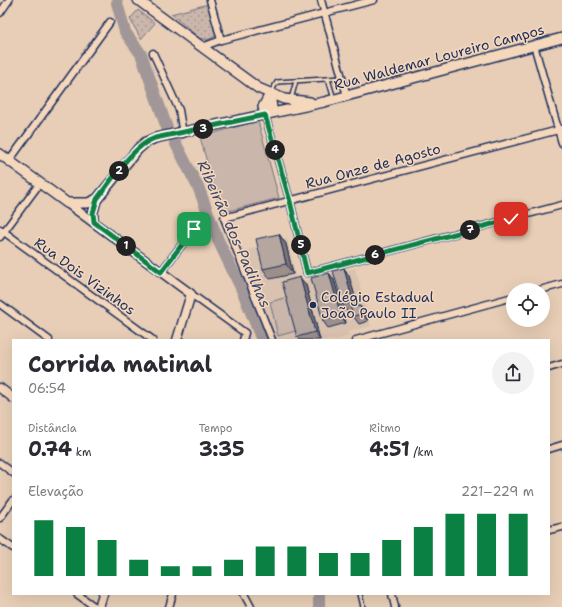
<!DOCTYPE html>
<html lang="pt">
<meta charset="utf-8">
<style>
:root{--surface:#fff;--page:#f2f2f3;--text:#2b2b33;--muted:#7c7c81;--accent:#0b8043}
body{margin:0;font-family:"Shantell Sans",sans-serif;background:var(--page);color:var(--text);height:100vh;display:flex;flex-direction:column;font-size:15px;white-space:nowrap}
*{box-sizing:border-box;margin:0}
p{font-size:13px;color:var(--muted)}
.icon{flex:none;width:22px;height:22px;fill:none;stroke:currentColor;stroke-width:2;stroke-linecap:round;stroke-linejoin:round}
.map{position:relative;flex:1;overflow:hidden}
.sheet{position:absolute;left:12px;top:339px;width:538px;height:256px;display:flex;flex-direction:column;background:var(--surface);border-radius:0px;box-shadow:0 4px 16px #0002}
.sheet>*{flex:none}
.tools{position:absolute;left:506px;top:283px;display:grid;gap:8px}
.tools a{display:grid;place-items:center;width:44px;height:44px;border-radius:50%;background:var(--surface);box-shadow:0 4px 16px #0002;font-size:20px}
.pin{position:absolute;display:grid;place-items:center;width:34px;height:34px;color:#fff;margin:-17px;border-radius:8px;box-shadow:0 2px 6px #0006}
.km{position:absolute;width:20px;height:20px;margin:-10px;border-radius:50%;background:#222;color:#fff;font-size:11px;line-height:20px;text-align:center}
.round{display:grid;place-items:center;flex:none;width:42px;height:42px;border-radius:21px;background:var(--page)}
.headline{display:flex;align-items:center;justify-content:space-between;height:68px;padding:0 16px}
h1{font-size:22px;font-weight:700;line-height:30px}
.figures{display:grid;grid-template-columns:repeat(3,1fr);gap:6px;height:68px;padding:4px 16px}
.figures div{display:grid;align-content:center}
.figures b{font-size:20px;font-weight:700}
.figures small{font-size:11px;font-weight:400}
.figures p{font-size:11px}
.chart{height:112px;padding:8px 16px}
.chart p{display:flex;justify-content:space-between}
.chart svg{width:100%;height:72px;margin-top:4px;stroke:var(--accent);stroke-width:6}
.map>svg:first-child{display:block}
.built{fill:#d9c2af}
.green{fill:#cab6aa;stroke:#727284}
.park{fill:url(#park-dots);stroke:#727284}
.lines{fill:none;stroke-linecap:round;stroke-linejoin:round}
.river{stroke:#a29798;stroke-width:12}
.service-casing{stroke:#1b2f5e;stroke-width:6}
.minor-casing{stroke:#1b2f5e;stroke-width:9}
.tertiary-casing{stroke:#1b2f5e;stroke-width:11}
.secondary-casing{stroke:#1b2f5e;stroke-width:12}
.service{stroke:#f5d8bc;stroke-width:3}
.minor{stroke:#f5d8bc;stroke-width:6}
.tertiary{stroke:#f5d8bc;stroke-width:8}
.secondary{stroke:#f5d8bc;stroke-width:9}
.wall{fill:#9c8f8a;stroke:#1b2f5e}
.shaded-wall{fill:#7f7470;stroke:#1b2f5e}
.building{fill:#b5a6a0;stroke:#1b2f5e}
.route-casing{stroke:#fff;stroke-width:8}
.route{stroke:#0b8043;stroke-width:5}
.poi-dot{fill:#1b2f5e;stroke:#f5d8bc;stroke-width:1.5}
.labels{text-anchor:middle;stroke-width:3;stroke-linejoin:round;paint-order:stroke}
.street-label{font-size:14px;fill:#1b2f5e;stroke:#f5d8bc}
.poi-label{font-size:14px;fill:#1b2f5e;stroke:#f5d8bc;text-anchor:start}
.water-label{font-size:15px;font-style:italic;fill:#3d496c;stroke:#f5d8bc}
</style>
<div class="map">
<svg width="562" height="607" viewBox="0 0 562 607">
<defs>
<pattern id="park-dots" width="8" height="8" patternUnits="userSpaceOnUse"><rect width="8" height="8" fill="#cab6aa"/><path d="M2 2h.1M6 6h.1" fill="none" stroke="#a3948e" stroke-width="1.8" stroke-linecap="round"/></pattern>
</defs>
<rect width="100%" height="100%" fill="#e8ceb6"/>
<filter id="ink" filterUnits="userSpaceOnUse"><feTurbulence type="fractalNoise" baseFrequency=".025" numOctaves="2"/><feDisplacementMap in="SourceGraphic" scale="8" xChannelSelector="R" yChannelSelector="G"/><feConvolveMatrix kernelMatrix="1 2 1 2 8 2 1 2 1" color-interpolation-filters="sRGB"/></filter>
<g filter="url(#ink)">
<path class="built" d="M287,239l10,44 58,-15 16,58 -23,6 1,4 -13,4h-62l-30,-89z"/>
<path class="green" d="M258,121l21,77 -58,15 -21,-76z
M287,297l9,34 -18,5 -8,-34z"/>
<path class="park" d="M208,4l8,27 -1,5 -8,4 -8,-2 -28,-24z
M138,10l17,13 -14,16 -11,-20z"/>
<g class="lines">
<path class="river" d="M117,3l8,29 16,22 26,74
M175,142l24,47 19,51 25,52 19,48
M319,594v13"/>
<defs>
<path id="service" d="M328,79l6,20
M271,92l6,-10 65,-4
M291,99l5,-18
M360,594l3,13"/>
<path id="minor" d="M210,0l11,40
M321,0l26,96
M0,13l9,-13
M534,45l28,98
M202,47l19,-7 153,-40
M153,53l26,57 4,24
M265,115l25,86 17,72 255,-68
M9,161l101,-139
M0,229l153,111
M0,237l40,-54
M161,272l39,-51
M540,290l22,-6
M191,294l54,39 -2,7
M0,304l49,36
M272,340l-48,-122 338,-89
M356,340l157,-43
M549,368l13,-4
M549,449l13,-4
M0,463l13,10
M0,518l13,-18
M549,530l13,-3
M0,539l13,9
M77,594l18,13
M244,594l7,13
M392,594l3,13
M169,607l4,-13"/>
<path id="tertiary" d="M67,203l124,91 -14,46
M94,222l-1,-9 4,-14
M0,388l13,10
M99,607l4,-13"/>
<path id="secondary" d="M138,0l120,88 26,11 26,3
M270,94l2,14 -7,7 -2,-8z
M0,154l67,49h21l9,-4 41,-50 8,-7 9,-4 169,-36 238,-64"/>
</defs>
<use href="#service" class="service-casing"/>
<use href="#minor" class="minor-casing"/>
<use href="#tertiary" class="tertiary-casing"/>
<use href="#secondary" class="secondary-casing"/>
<use href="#service" class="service"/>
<use href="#minor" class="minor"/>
<use href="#tertiary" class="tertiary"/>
<use href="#secondary" class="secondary"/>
</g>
<path class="wall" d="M279,234l7,10 7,30 -23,5 -7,-10z
M344,268l5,8 9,31 2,-1 6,8 2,7 -9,3 -6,-8 -1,-4 -4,1 -5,-8z
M329,273l5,7 12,43 -18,5 -5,-7z
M306,285l14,55h-20l-3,-3z"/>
<path class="shaded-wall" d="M279,234l7,10 7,30 -7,-10z
M344,268l5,8 10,34 -6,-8z
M329,273l5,7 12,43 -5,-7z
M300,277l6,8 14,55 -5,-8z
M360,306l6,8 2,7 -5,-7z"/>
<path class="building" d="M279,234l7,30 -23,5 -7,-30z
M344,268l9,34 -10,3 -10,-34z
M329,273l12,43 -18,5 -12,-43z
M300,277l15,55 -18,5 -15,-55z
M354,304l1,3 5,-1 3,8 -10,2 -3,-11z"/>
</g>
<g class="lines" filter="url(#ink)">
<defs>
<path id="route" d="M194,229l-33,43 -67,-50 -1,-9 4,-14c15,-19 35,-53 58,-61l110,-23 25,86 17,72 204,-54"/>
</defs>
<use href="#route" class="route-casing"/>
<use href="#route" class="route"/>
</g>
<circle class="poi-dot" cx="313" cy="305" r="4"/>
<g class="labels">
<g class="street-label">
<text transform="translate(439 57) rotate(-15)" y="5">Rua Waldemar Loureiro Campos</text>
<text transform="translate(373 166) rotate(-15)" y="5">Rua Onze de Agosto</text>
<text transform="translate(85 276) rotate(36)" y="5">Rua Dois Vizinhos</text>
</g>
<g class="poi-label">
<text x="321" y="302">Colégio Estadual<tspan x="321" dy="16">João Paulo II</tspan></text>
</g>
<g class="water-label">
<text transform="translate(234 234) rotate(66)" y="5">Ribeirão dos Padilhas</text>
</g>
</g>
</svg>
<div class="tools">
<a><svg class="icon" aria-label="locate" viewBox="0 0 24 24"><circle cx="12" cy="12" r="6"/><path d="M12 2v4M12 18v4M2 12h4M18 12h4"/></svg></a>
</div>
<div class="pin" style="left:194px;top:229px;background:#1e9e55"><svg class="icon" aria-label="arrive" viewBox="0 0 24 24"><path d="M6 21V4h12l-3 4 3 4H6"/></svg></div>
<div class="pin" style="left:511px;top:219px;background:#d93025"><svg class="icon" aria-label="check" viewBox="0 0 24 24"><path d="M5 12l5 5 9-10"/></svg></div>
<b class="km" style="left:126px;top:246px">1</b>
<b class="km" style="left:119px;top:171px">2</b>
<b class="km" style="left:203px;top:129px">3</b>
<b class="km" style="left:275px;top:150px">4</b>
<b class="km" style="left:301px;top:245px">5</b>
<b class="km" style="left:375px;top:255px">6</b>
<b class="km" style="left:470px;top:230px">7</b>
<section class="sheet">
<div class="headline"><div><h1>Corrida matinal</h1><p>06:54</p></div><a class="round"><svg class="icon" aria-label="share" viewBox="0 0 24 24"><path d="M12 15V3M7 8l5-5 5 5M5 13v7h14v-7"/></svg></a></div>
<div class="figures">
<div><p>Distância</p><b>0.74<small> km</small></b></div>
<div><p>Tempo</p><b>3:35</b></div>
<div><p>Ritmo</p><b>4:51<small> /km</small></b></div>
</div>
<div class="chart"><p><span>Elevação</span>221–229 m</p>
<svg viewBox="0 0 160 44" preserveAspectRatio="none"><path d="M5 44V10M15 44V14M25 44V22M35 44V34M45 44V38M55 44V38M65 44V34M75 44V26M85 44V26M95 44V30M105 44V30M115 44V22M125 44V14M135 44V6M145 44V6M155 44V6"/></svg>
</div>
</section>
</div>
